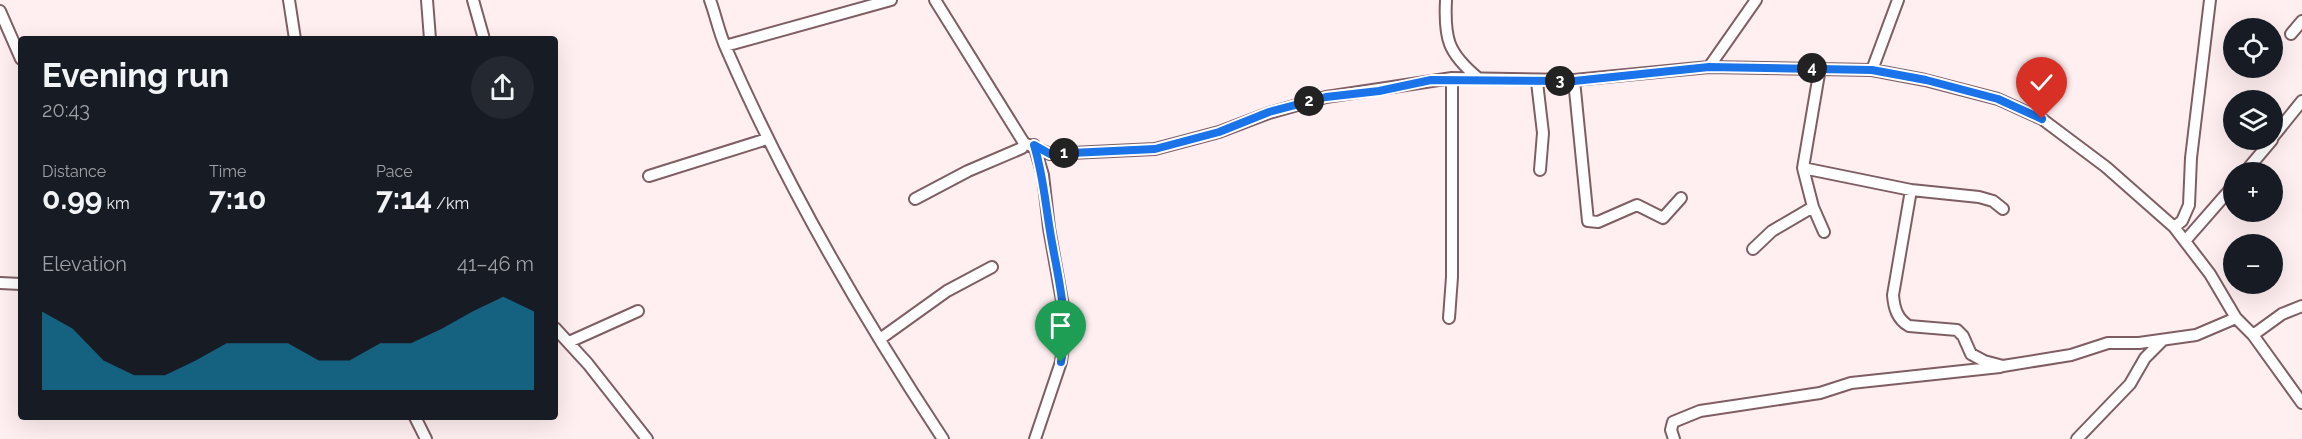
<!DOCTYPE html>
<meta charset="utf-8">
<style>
:root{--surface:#171b24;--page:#242831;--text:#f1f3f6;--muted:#9ea1a6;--accent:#1380a8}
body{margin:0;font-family:Raleway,sans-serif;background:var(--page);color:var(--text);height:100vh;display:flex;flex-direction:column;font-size:22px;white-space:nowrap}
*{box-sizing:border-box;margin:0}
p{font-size:20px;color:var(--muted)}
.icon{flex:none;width:33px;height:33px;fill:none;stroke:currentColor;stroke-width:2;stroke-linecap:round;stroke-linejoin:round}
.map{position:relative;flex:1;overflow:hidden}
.details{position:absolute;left:18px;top:36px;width:540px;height:384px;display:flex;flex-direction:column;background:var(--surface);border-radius:6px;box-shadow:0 6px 24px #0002}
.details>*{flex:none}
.controls{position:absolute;left:2223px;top:18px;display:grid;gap:12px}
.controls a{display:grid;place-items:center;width:60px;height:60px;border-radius:50%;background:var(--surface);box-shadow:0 6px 24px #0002;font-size:30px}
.pin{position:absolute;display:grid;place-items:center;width:51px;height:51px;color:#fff;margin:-62px -26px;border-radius:50% 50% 50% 0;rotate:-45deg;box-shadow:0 0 6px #0007}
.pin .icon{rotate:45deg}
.km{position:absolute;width:30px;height:30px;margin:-15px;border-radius:50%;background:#222;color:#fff;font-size:16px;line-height:30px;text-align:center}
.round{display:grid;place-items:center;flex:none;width:63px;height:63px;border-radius:32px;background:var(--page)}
.headline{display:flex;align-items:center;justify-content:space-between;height:102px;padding:0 24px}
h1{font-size:33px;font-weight:700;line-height:45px}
.stats{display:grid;grid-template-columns:repeat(3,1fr);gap:9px;height:102px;padding:6px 24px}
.stats div{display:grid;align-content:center}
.stats b{font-size:30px;font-weight:700}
.stats small{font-size:16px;font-weight:400}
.stats p{font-size:16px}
.chart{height:168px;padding:12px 24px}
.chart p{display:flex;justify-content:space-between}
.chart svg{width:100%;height:108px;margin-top:6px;fill:var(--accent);opacity:.7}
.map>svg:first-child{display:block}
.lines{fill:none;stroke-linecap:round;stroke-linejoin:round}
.minor-casing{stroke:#7f5e63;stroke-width:14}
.minor{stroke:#fff;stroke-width:10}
.route-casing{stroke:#fff;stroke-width:12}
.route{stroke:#1a73e8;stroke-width:8}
</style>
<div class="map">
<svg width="2302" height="439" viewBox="0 0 2302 439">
<rect width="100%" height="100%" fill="#ffeff1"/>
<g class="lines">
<defs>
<path id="minor" d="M289,0l6,39
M427,0l3,39
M473,0l11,39
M710,0c6,16 9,33 16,48 59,136 135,267 217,391
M935,0l89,143 26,11 105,-5 64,-17 50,-19 57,-16 126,-19 122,2 135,-13 163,3 53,10 73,19 44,20 64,48 68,60 36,47 26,44 17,17 49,68
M1446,0c-2,39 2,53 32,78
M0,11l21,48
M2291,34l11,-13
M725,46l166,-46
M1709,67l47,-67
M1820,68l-17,100 10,39 11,25
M1872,70l26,-70
M1574,80l14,141 10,1 39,-17 26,13 18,-20
M1537,82l6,51 -3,37
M2272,138l30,-37
M1034,145l9,30 6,53 17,95 -5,39 -26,77
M1803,168l108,22 68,7 14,4 10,8
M2245,172l27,-32
M649,176l118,-37
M1911,190l-18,105c1,13 4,24 16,31l48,4 6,6 8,18 13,7 19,5 68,-11 37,-12h31l57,-8 40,-17
M915,199l53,-28 54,-23 2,-5
M2174,227l8,-6 7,-16 2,-47 19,-158
M2185,241l49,-56
M1753,249l19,-18 41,-24
M0,283l21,1
M1449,318l3,-41v-199
M555,328l33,36 59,75
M2253,335l29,-21 20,-8
M880,339l67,-48 45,-24
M569,342l69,-31
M415,417l11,22
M1674,439l-3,-9 2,-8 27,-11 120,-18 31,-10 149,-16
M2077,439l53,-55 15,-26 17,-17"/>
</defs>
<use href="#minor" class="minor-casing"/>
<use href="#minor" class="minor"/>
</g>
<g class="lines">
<defs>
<path id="route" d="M1061,362c9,-45 -4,-87 -11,-131 -5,-30 -7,-57 -16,-86l16,9 105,-5 64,-17 50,-20 57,-15 53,-6 52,-11 143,1 135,-14 163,3 54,10 72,19 44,20"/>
</defs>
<use href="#route" class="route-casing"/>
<use href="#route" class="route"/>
</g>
</svg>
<div class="controls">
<a><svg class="icon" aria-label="locate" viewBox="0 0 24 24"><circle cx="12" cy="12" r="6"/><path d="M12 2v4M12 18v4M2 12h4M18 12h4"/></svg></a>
<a><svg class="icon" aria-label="layers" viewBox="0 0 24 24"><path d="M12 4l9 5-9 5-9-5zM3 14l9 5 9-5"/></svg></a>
<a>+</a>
<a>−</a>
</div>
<div class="pin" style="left:1061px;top:362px;background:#1e9e55"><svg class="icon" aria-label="arrive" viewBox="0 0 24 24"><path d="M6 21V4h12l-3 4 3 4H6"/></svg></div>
<div class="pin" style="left:2042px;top:119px;background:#d93025"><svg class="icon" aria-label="check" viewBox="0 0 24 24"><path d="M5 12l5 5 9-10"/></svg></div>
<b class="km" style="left:1064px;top:153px">1</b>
<b class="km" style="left:1309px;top:101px">2</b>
<b class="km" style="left:1560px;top:81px">3</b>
<b class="km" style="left:1812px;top:68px">4</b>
<section class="details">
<div class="headline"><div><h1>Evening run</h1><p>20:43</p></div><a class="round"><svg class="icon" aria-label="share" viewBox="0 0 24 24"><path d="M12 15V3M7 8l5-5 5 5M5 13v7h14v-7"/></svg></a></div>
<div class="stats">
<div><p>Distance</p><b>0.99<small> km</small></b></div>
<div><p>Time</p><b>7:10</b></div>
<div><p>Pace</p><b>7:14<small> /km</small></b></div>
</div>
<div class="chart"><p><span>Elevation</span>41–46 m</p>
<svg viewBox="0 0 160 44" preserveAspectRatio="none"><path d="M0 44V12L10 19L20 32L30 38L40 38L50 32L60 25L70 25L80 25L90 32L100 32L110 25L120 25L130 19L140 12L150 6L160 12V44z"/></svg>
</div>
</section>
</div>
